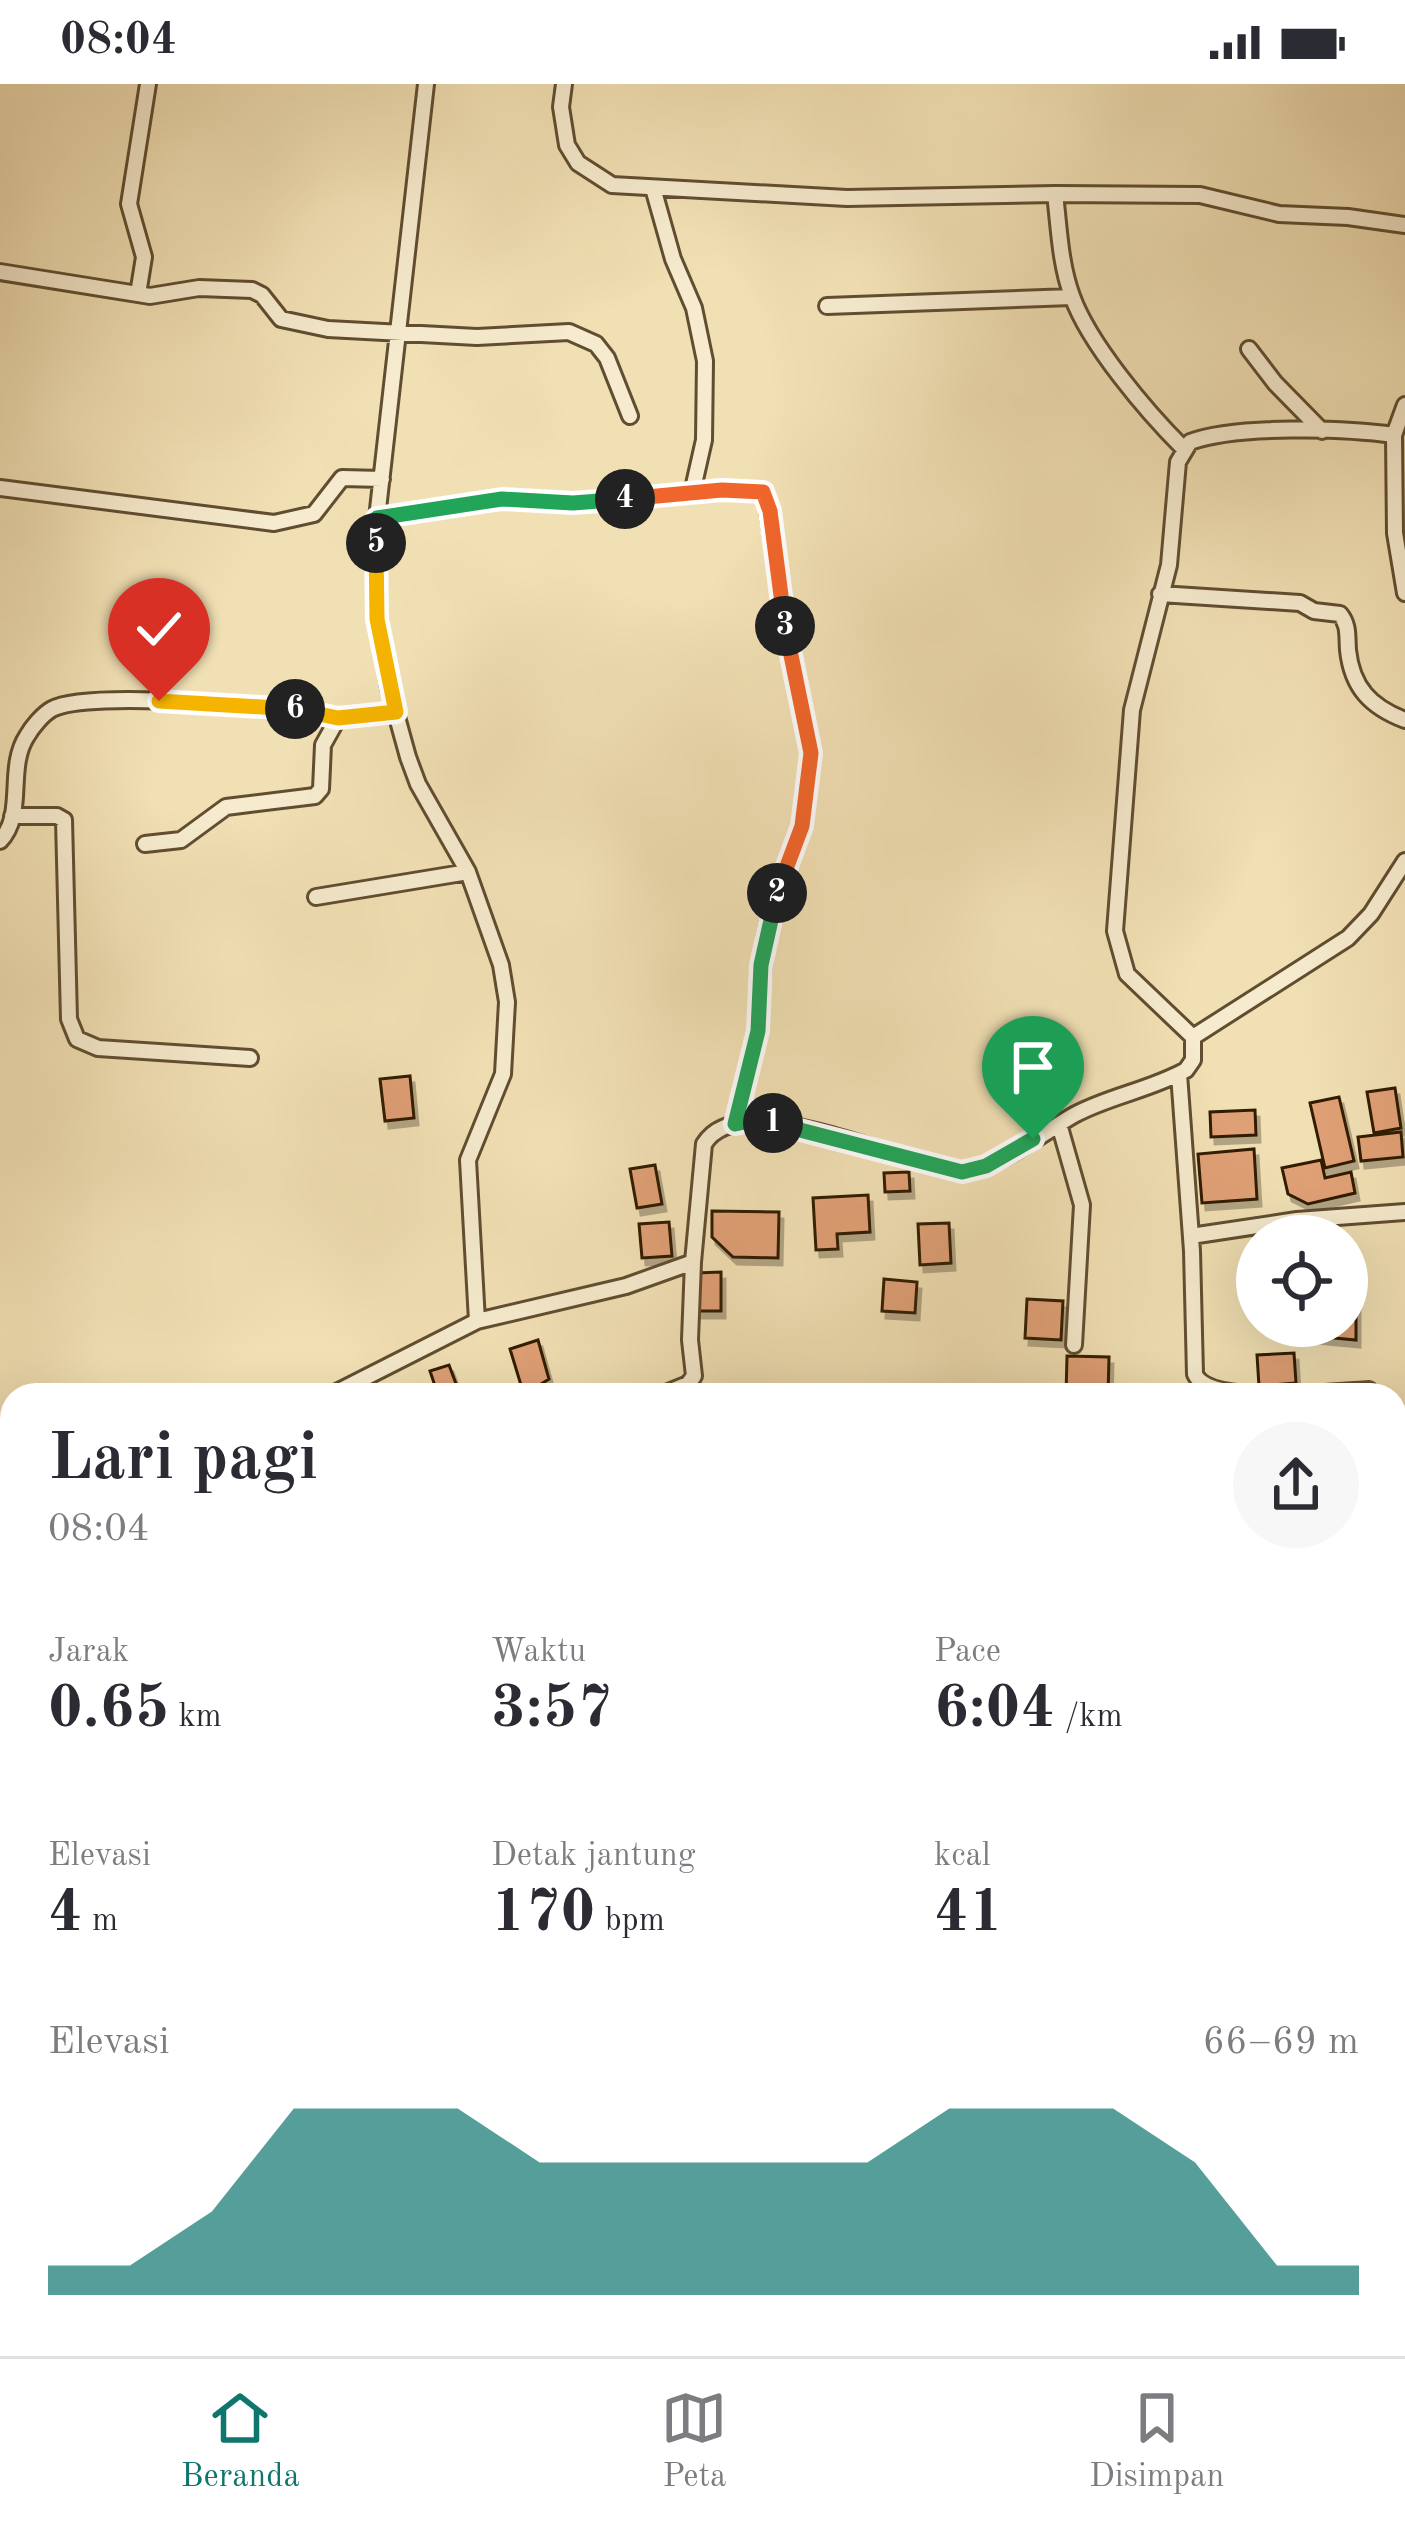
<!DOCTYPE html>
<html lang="id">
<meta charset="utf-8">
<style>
:root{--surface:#fff;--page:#f7f7f7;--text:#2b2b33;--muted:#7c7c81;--line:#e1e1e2;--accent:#0f766e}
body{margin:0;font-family:"Old Standard TT",serif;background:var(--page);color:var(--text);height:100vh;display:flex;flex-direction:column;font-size:45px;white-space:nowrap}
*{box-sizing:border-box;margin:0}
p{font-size:39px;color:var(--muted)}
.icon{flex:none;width:66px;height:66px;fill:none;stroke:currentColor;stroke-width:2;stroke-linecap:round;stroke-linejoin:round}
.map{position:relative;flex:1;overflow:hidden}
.drawer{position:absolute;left:0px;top:1299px;width:1407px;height:975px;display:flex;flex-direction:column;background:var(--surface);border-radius:36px 36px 0 0;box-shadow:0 12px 48px #0002}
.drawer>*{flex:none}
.fabs{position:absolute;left:1236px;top:1131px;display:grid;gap:24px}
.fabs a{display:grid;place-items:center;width:132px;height:132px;border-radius:50%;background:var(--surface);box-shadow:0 12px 48px #0002;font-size:60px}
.pin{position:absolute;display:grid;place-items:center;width:102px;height:102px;color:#fff;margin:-123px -51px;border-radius:50% 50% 50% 0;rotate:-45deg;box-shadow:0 0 12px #0007}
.pin .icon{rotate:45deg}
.km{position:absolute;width:60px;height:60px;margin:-30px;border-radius:50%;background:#222;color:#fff;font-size:33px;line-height:60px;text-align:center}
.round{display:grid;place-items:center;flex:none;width:126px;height:126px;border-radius:63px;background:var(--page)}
.headline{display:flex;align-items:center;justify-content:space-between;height:204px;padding:0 48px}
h1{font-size:66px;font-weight:600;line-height:90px}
.stats{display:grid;grid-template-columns:repeat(3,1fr);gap:18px;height:204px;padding:12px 48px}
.stats div{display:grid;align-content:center}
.stats b{font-size:60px;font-weight:600}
.stats small{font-size:33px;font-weight:400}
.stats p{font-size:33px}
.chart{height:336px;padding:24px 48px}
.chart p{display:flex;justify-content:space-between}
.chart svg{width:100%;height:216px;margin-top:12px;fill:var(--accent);opacity:.7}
.status{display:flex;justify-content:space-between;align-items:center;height:84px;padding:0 60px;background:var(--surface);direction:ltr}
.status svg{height:33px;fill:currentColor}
.tab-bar{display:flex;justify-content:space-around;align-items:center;height:168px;border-top:3px solid var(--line);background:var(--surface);font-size:33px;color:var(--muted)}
.tab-bar a{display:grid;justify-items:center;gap:6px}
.tab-bar .on{color:var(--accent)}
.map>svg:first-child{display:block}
.building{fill:#e0a076;stroke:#311c04;stroke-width:3;filter:url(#shadow)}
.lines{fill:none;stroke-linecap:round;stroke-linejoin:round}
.street-casing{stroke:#614d30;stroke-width:20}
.street{stroke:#f6ebce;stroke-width:14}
.split-1-casing{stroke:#fff;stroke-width:24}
.split-2-casing{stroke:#fff;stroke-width:24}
.split-3-casing{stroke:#fff;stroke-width:24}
.split-4-casing{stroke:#fff;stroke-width:24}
.split-5-casing{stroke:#fff;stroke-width:24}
.split-6-casing{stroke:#fff;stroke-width:24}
.split-7-casing{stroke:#fff;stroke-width:24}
.split-1{stroke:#22a559;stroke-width:15}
.split-2{stroke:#22a559;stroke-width:15}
.split-3{stroke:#f0652b;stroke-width:15}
.split-4{stroke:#f0652b;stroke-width:15}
.split-5{stroke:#22a559;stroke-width:15}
.split-6{stroke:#f5b400;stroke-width:15}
.split-7{stroke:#f5b400;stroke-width:15}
</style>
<div class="status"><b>08:04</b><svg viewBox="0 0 49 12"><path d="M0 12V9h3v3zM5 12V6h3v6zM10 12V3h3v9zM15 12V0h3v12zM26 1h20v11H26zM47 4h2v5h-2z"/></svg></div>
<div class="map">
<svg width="1405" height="2272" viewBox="0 0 1405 2272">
<defs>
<filter id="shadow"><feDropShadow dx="4" dy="7" stdDeviation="0" flood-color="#0004"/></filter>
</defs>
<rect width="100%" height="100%" fill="#f1e0b4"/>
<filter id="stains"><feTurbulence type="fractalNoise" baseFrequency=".00167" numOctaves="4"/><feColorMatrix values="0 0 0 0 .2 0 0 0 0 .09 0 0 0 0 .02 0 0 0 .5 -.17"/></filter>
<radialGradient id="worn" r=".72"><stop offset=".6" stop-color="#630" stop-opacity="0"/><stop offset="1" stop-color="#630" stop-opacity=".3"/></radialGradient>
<path class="building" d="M410,992l4,42 -29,3 -5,-42z
M1395,1004l6,40 -27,5 -7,-41z
M1339,1013l15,64 -29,7 -15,-65z
M1255,1026l1,25 -45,2 -1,-25z
M1401,1048l2,25 -42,4 -3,-24z
M1254,1065l3,50 -55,4 -4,-49z
M1321,1076l4,18 26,-6 4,21 -47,11 -20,-10 -6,-26z
M655,1081l7,39 -25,4 -7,-39z
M909,1088l1,19 -25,1 -1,-19z
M868,1111l2,37 -33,2 1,15 -22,1 -3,-52z
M712,1127l67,1 -1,46 -45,-1 -21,-20z
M669,1138l3,34 -30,2 -3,-34z
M949,1139l2,40 -31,2 -2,-41z
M721,1188v39h-25v-38z
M884,1195l33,3 -2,31 -33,-2z
M1027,1215l36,2 -2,39 -36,-2z
M1347,1217h9v39l-44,-4v-10h35z
M538,1256l11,39 -25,16 -14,-46z
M1294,1269l2,30 -37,3 -2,-31z
M1067,1272l42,1 -1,38h-42z
M449,1281l9,24 -20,6 -8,-24z"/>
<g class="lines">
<defs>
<path id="street" d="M426,0l-50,443 1,92 12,69 19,69 10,27 50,88 33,93 6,37 -4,72 -35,86 9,161
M564,0l-3,23 6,38 11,18 34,22 235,13 208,-4c4,33 5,70 17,102 17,48 75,116 111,152
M653,104l20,71 21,49 11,53 -1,79 -12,53
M1055,110l145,1 79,19 69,3 57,8
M0,188l150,24 49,-8 53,2 10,5 19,24 47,10 149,8 92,-5 27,12 11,14 23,58
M138,210l6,-37 -15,-53 19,-120
M827,222l245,-9
M1249,265l26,34 47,48
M1394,351l1,98 10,60
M0,404l274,35 40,-9 28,-36 40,1
M377,433l125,-18 71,4 149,-13 34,1 10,6 17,116 28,140 -10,73 -29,80 -7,33 -7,92 -23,93
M1160,510l140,9 14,8 26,3c9,11 7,22 8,36 4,38 23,57 57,70
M12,732h45l7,4 5,199 8,20 21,9 152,10
M0,757c26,-27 6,-73 27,-105 5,-9 16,-22 25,-27 36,-20 240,-2 286,9
M145,760l36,-4 45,-33 89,-11 6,-7 2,-44 15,-27 58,-5
M316,813l152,-25
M1193,953l155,-99 23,-24 34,-53
M1179,990l13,177 3,123c13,32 141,18 174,16
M1059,1040l23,81 -8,140
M1191,1152l106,-16 108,-8
M331,1311l146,-74 149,-35 67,-24 11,-118c37,-61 200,23 255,27 32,3 85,-39 115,-56 35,-19 76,-25 112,-45l7,-10v-23l-66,-63 -12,-43 17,-221 37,-145 9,-103 12,-20c45,-17 156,-14 204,-7l11,-30
M661,1311l27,-11 6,-8 -4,-36 3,-78
M0,1365l12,-3
M0,1686l8,37
M0,1905l12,-2"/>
</defs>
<use href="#street" class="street-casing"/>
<use href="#street" class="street"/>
</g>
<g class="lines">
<defs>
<path id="split-1" d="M773,1039l189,49 24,-6 47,-27"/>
<path id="split-2" d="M773,1039l-19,-3 -19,4 23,-93 3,-66 16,-72"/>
<path id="split-3" d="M777,809l25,-67 9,-73 -26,-127"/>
<path id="split-4" d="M625,415l97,-9 41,2 7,19 15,115"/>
<path id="split-5" d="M376,459l1,-25 125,-19 71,4 52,-4"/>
<path id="split-6" d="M295,625l43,9 58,-6 -19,-93 -1,-76"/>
<path id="split-7" d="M159,617l136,8"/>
</defs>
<use href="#split-1" class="split-1-casing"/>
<use href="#split-2" class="split-2-casing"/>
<use href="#split-3" class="split-3-casing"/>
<use href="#split-4" class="split-4-casing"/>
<use href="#split-5" class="split-5-casing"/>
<use href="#split-6" class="split-6-casing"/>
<use href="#split-7" class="split-7-casing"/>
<use href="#split-1" class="split-1"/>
<use href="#split-2" class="split-2"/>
<use href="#split-3" class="split-3"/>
<use href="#split-4" class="split-4"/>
<use href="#split-5" class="split-5"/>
<use href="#split-6" class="split-6"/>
<use href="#split-7" class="split-7"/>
</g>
<rect width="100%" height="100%" filter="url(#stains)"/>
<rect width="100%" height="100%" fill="url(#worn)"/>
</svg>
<div class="fabs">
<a><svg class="icon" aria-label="locate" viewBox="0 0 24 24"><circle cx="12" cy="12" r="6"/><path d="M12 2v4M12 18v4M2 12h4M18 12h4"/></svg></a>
</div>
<div class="pin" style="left:1033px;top:1055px;background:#1e9e55"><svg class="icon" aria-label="arrive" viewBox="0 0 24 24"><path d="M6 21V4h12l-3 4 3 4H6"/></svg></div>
<div class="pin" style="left:159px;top:617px;background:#d93025"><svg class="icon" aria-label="check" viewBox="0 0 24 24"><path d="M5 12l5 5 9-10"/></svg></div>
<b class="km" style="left:773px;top:1039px">1</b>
<b class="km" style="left:777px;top:809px">2</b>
<b class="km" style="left:785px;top:542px">3</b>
<b class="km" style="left:625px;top:415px">4</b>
<b class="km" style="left:376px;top:459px">5</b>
<b class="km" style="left:295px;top:625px">6</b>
<section class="drawer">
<div class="headline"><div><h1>Lari pagi</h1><p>08:04</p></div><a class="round"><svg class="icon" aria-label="share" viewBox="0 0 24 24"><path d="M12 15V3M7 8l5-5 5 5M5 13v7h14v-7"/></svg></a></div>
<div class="stats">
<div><p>Jarak</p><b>0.65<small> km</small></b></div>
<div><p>Waktu</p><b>3:57</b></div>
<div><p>Pace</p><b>6:04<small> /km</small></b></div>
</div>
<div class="stats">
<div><p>Elevasi</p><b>4<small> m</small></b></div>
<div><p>Detak jantung</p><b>170<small> bpm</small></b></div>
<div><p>kcal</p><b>41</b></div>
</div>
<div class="chart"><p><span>Elevasi</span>66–69 m</p>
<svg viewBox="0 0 160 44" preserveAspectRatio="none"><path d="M0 44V38L10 38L20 27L30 6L40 6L50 6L60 17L70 17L80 17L90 17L100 17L110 6L120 6L130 6L140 17L150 38L160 38V44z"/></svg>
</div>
</section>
</div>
<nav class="tab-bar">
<a class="on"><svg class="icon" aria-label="home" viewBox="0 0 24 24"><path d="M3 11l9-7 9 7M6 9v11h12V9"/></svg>Beranda</a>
<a><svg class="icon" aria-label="map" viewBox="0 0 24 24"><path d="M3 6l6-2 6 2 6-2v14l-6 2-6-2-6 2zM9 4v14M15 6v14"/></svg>Peta</a>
<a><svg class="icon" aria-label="saved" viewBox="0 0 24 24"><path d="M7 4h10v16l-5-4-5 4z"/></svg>Disimpan</a>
</nav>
